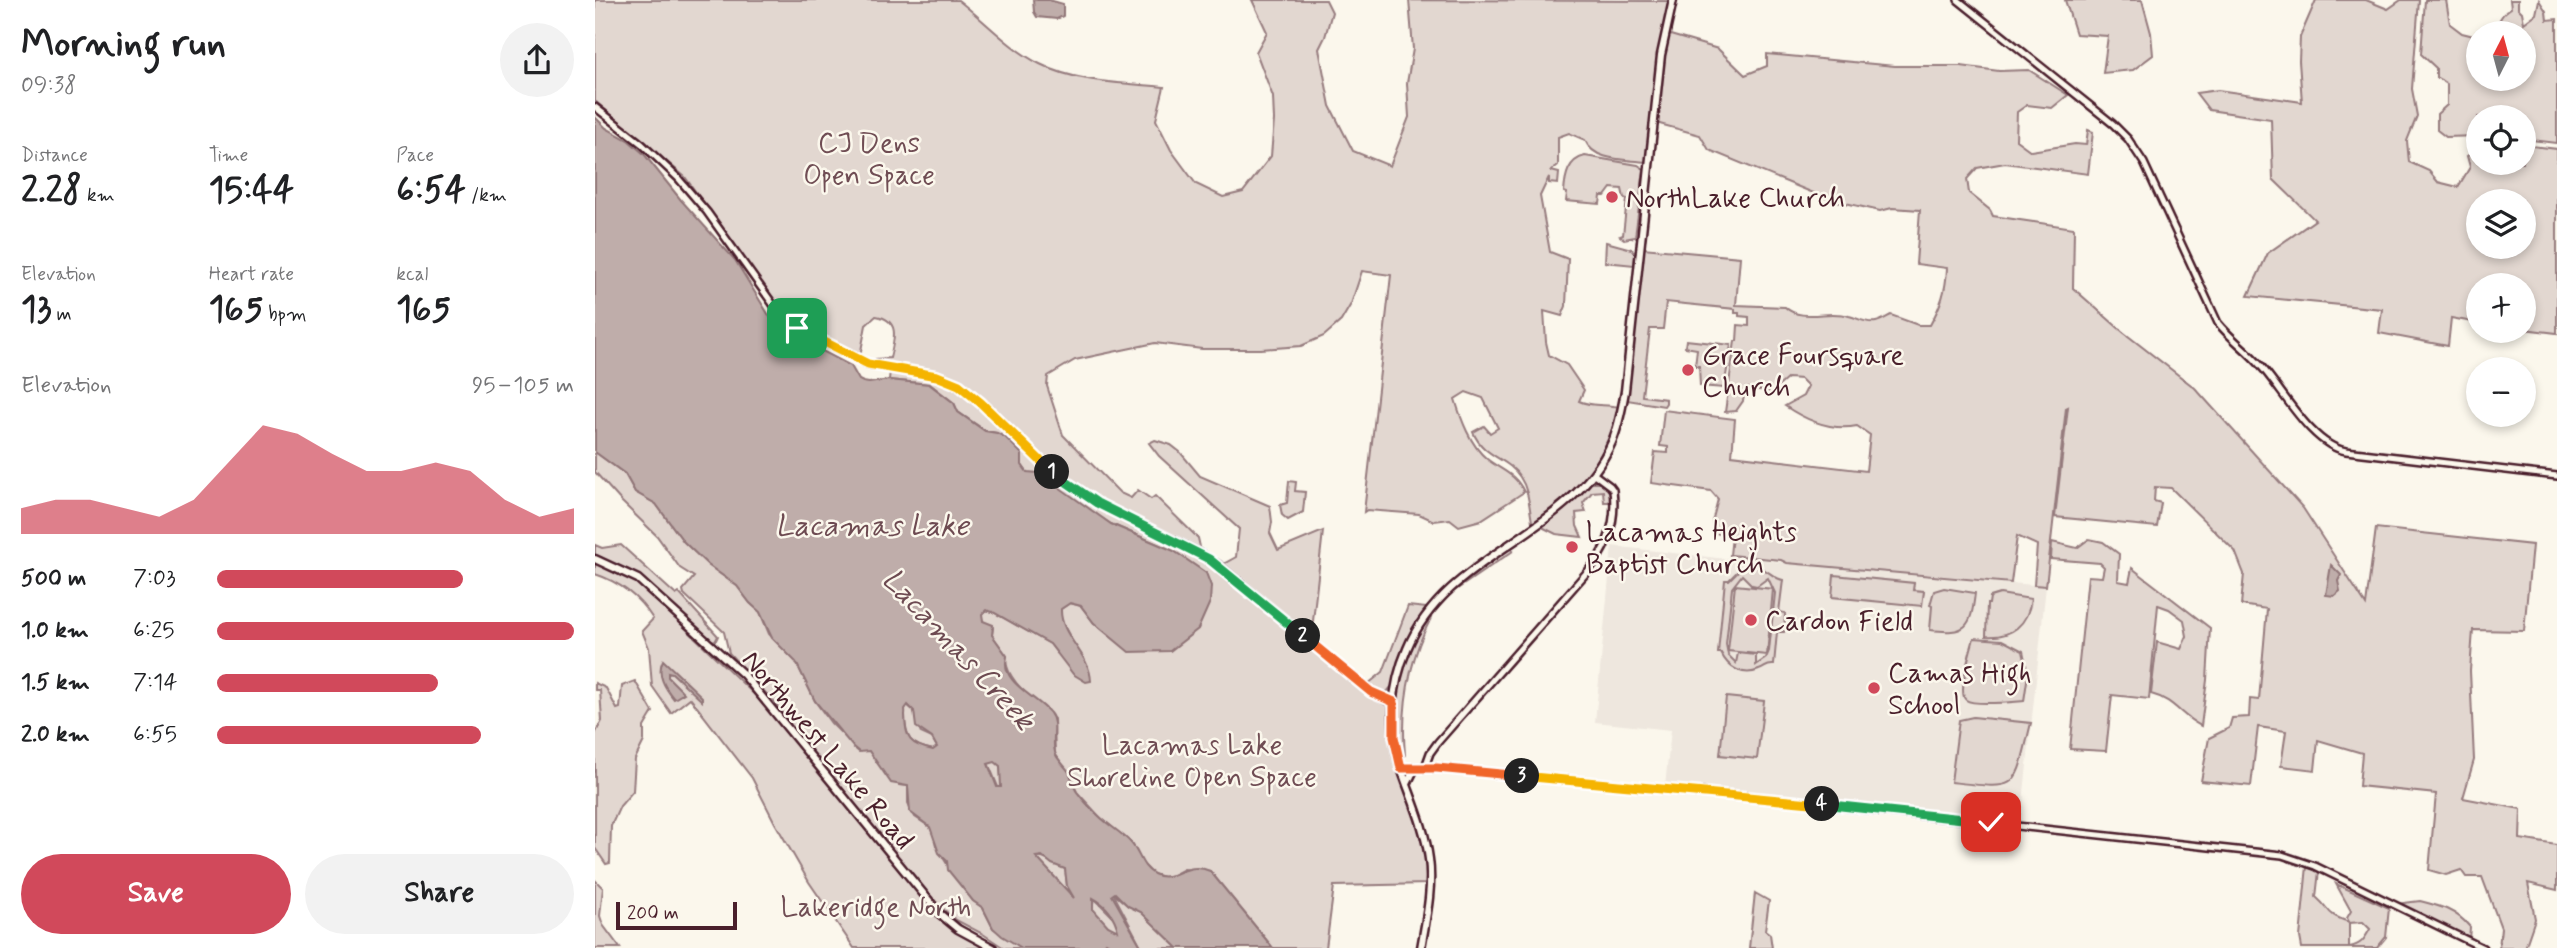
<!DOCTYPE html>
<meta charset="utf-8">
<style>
:root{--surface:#fff;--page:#f2f2f2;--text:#202124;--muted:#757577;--accent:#d1495b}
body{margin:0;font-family:Mynerve,sans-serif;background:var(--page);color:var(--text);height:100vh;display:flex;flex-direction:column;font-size:26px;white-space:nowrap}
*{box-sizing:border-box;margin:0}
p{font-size:23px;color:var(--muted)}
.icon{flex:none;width:38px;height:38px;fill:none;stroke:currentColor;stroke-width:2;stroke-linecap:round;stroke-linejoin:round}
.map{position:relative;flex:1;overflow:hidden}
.details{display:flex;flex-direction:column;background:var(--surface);width:595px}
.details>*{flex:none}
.needle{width:46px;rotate:6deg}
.fabs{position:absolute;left:1871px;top:21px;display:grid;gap:14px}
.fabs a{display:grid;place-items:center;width:70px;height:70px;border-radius:50%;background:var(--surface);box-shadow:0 4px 10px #0003;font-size:35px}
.scale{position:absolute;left:21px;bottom:18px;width:121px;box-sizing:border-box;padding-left:7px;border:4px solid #4a1f2b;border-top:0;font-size:19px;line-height:24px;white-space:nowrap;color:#4a1f2b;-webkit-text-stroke:5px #fbf7ec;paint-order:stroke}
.pin{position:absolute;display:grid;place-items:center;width:60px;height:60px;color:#fff;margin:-30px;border-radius:14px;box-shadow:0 4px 10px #0006}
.km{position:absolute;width:35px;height:35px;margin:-18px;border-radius:50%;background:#222;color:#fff;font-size:19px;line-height:35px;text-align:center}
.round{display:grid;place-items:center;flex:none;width:74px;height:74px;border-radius:37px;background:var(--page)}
.head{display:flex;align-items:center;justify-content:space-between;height:119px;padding:0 21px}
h1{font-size:38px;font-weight:700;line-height:52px}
.metrics{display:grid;grid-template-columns:repeat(3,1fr);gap:10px;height:119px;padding:7px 21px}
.metrics div{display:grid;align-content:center}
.metrics b{font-size:35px;font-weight:700}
.metrics small{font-size:19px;font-weight:400}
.metrics p{font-size:19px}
.chart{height:196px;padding:14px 21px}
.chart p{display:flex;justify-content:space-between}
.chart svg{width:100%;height:126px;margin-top:7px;fill:var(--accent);opacity:.7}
.action{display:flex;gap:14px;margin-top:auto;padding:14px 21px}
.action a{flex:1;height:80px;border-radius:42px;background:var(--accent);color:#fff;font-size:28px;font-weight:700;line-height:80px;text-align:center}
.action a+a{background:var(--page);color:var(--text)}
ul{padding:0 21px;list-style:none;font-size:23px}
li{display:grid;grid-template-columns:112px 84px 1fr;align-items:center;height:52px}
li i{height:18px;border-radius:9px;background:var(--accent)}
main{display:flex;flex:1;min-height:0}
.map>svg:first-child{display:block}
.built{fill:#eee7de}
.green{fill:#e2d7d0;stroke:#967b7e;stroke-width:2;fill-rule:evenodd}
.water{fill:#bfadaa;stroke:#907477;stroke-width:2;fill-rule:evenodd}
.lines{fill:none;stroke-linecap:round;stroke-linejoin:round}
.tertiary-casing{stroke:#4a1f2b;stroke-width:10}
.secondary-casing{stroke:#4a1f2b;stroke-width:11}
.tertiary{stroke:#fbf7ec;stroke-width:5}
.secondary{stroke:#fbf7ec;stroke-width:6}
.split-1-casing{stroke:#fff;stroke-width:14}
.split-2-casing{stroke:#fff;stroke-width:14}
.split-3-casing{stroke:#fff;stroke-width:14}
.split-4-casing{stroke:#fff;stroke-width:14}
.split-5-casing{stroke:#fff;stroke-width:14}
.split-1{stroke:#f5b400;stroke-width:9}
.split-2{stroke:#22a559;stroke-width:9}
.split-3{stroke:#f0652b;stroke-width:9}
.split-4{stroke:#f5b400;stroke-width:9}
.split-5{stroke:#22a559;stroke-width:9}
.poi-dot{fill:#d1495b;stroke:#fbf7ec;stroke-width:2.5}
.labels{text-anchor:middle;stroke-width:5;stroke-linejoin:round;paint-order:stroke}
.park-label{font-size:28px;fill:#704d54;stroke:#fbf7ec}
.poi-label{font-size:28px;fill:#4a1f2b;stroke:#fbf7ec;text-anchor:start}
.street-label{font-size:28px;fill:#4a1f2b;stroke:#fbf7ec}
.water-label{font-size:30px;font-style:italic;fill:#6d4a51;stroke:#fbf7ec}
</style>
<main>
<section class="details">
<div class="head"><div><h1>Morning run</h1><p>09:38</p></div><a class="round"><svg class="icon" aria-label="share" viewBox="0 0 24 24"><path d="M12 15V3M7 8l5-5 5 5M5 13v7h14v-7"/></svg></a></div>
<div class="metrics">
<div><p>Distance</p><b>2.28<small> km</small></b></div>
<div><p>Time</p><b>15:44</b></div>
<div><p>Pace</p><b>6:54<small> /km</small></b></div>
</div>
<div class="metrics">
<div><p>Elevation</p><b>13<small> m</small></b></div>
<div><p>Heart rate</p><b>165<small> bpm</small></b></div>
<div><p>kcal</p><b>165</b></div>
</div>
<div class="chart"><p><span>Elevation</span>95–105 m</p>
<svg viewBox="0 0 160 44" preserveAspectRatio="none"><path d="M0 44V35L10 32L20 32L30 35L40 38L50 32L60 19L70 6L80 9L90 16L100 22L110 22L120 19L130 22L140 32L150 38L160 35V44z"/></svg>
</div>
<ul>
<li><b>500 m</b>7:03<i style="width:69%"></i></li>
<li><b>1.0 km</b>6:25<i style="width:100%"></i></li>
<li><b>1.5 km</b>7:14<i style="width:62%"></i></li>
<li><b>2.0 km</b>6:55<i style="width:74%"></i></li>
</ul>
<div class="action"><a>Save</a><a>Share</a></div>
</section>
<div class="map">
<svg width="1962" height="948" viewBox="0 0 1962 948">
<rect width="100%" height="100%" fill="#fbf7ec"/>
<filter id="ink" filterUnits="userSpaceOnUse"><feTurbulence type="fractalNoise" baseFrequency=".0143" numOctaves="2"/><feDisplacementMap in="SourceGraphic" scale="14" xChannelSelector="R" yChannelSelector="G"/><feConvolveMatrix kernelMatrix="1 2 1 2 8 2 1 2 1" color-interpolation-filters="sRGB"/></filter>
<g filter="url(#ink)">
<path class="built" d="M1017,546l114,13 4,-4 57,8 259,23 -25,235 -356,-35 6,-56 -76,-8z"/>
<path class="green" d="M0,0h363c27,21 52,49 82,64 37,19 84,19 124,23l-8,33 15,30 25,34 27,13 20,-5 28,-36 3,-36 -1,-23 -17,-45 11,-20 -15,-32h74l6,12 -7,25 -6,12 11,57 23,45 37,15 19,-49 -2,-34 6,-34 -4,-49 262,1 -15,70 -10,91c-20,-3 -52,0 -61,-22l-16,-7 -11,4v28l-7,6 8,2 -1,11 -9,-1v-6l-9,19 10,56 18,7 -2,47 -4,10 -18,-5 2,31 3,13 18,10 17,25 -5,11c13,6 26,3 40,6 -17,60 -38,82 -86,119 -4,-16 -3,-34 -13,-49 -13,-20 -36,-19 -47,-45l11,-6 6,7 8,-5 -15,-30 -17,-6 -11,7c6,20 15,46 32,60 15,12 28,14 37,33l-43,28 -22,6 -9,-7 -16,2 -15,-7 -52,-4 -3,2 27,-237 -29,-4 -11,33 -10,17 -17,15 -23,10 -40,3h-59l-47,-6 -80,17 -27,16 -1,10 16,49 57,58 11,5 7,-8 13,9 4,-3 43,42 2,9 -4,3 -77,-38 -49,-29 -83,-77 -28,-23 -19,-9 -66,-12 2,-3 14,-1c4,-18 11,-38 -14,-42l-10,9 -6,31c-30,-10 -57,-25 -80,-46l-95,-133 -90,-76z
M1470,0h77l9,33 2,22 -20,15 -30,3 5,-37 -32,-2z
M1721,0h50l22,9 13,-9h18l-7,89 5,27 -10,25 2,21 20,9 9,11 20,5 12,-20 -3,-11 11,-6v13h45l1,-18 33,4v184l-33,-4 -1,-44h-45v38l-27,-5 -3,28 -69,-13 3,-24 -134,-13 20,-43 47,-33 -42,-41 -2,-60 -62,-9 -13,-17 22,-3 84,12 -3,-41 1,-24zM1883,201h45v46h-45z
M1830,0h21l4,24 12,9 16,4v42h45v-46h-26c1,-12 3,-18 14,-25l-1,-8h8v8l4,4 2,11 12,-9 3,-14 7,11 1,9 10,-1v124l-33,-4 -1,-22h-45v19l-32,1 -9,-7v-16l10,-9v-21l-11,-7v-9l-15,-14z
M1072,34l51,15 27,26 22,-9v-12l128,12h66l38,5 30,-1 39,25 -16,13 -25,-3 -10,7 -1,28 15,11 44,-7 11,1 2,-15 5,2 -5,42 -83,-11 -28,5 -10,11 2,14 21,17 3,6 81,12 -1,60 50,44 72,56 108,120 63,97 10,-77 156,17 -8,86 -51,-1 -3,41 4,89 -11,38 58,11 -1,30 37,6v45l-29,-7 7,36 -10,29h-26l2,-20 -19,-51h-16l-5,-7 -15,5 -17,-5 7,-76 -77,-8 3,-33 -44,-13 -3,30 -34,-4 5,-35 -28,-4 -7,59 -50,-5 8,-43 20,-10 3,-10 17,-1 1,-18 9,1 8,-91 -26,-4 3,-31 -9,-23 -64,-63 -16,-1 -1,14 7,2 -4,24 -102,-10 13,-110 -2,1 -20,178 -12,-1 3,-40 -20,-9 -6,47 -224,-20 -6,-3 -51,-5 2,-19 -18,-3 -2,-11 6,-23 -7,-8 -60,-8 4,-31 13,1v-6l-8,-1 4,-36 71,9 -3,36 134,16 4,-36 -13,-9c-25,5 -50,-5 -72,-20l18,-10 5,-10 -7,-7 -13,-1 -16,14 -26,-4 -3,13 -7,10 -11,1 10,-71h2l1,-16 11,1v-9l-10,-1v-3h-4v-4l-69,-7 -3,27h-13l-8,67 24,3v4l-2,3 -37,-6 16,-152 97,9 -4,48 49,2c17,16 44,2 64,9 9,2 17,8 27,6 5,-1 11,-5 15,-7l27,10h12c11,-20 16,-34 17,-57l-31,-4 4,-54 -28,-2 -12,3 -52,-12 -119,-49 -9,-15 -44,-12z
M990,156l53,9 6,4 -9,68 -11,2 -4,-3 3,-1 4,-36 -3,-1 -2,-9 -11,-1 -6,8h-4l-1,8 -34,-3 1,-8 -3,-1c1,-16 4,-32 21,-36z
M1011,242l26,7 3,5 -1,11 -29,-3z
M1091,340l45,5 -7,43 -24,-2 -1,-20h-4l2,-17 -12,-2z
M295,370l45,7 17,7 38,32 47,48 38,28 22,14 109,55 38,26 106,93 39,25c1,10 -1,22 1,32 9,52 38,93 38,147l-94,2 -8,62h-53l-63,-77 -26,-2 -11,6 -10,2 -10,-3 -11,-11 -10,-19 -32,-27 -23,-25 -9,-20 -13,-18 -1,-35c-15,-15 -53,-41 -47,-63l-15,-21 1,-7 -10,-7 -2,-7 5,-4 7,2 57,32 7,9 19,-5 -15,-28v-11l9,-6 11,3 13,17 80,-72 -63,-27 -84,-52 -5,-7v-12l-25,-20 -11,-2 -28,-19 -4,-9 -24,-19 -41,-4z
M560,440l16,5 9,7 20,24 70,30 2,16 -2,11 8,17 45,-19 -12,108 -91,-73 16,-9 3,-28 -80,-73 -10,-13z
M0,452l30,22 10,18 21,12 28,38 24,23 29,21 13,17 10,9 9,22 27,28 19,39 16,22 28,28h10l10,14 20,20 9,1v17l7,14 15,10 5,11 1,8 17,28 20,27 10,7 10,20 29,20h-18l-21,-14 -27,-14 -20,-17 -122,-146 -40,-55 -45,-49 -5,-21 -40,-38 -1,-4 11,-13 -14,-9 -23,-32 -35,-34 -27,-30z
M694,481l7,1 -1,9 10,1 -2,20 -15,8 -6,-5 -2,-10 7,-2z
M995,483h12l8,5 2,14h-8l-1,-11 -11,1 -9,11 3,9 -10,1 1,13 5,11 -26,-3 -16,-8 28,-20z
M1494,539l14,3 16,12 -1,27 11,2 3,-15 78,60 -3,52 -6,46c-21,-10 -26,-26 -50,-32l6,-52 24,7 6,-13 -3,-16 -15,-11 -11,-4 -9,94 -37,-4 -6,56 -36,-2 18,-173 14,1 2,-10 -4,-4 -49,-4 1,-17 25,6z
M0,545l7,3 19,-3 55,50 3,-2 39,43 -2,4 -5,1 -82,-71 -34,-12z
M914,548l4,3 -63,43 -17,20 -4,-1 19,-23z
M0,562l40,18 125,120 162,198 30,29 35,21h-133l-45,-66 -34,-59 -23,-45 -62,-80 -19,15 -19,-27 -3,-38 -7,-17 11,-12c-14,-22 -33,-37 -58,-45z
M1158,566c14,1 20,13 30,14l-4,32 6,1 -1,19h-7l-3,33c-8,-1 -8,3 -15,5 -16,7 -31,-2 -38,-17h-3l7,-73h4l10,-10zM1147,575l10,10 5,1 11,-8 7,15 -6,58 -3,7 -10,7v-10l-18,-2 -2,10 -8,-8 -2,-11 6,-56z
M1239,575l80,8 -1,7 11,1 -2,15 -90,-9z
M1140,585l38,4 -6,66 -39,-4z
M1349,588l31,5c-4,36 -9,41 -45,37l2,-24 -2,-1 4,-14z
M1405,594l31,5c-3,26 -20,39 -45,37l1,-32h2l1,-7z
M813,606l19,2 -14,23 -21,55 -5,6 -9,1 -10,-9 15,-12z
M832,616l4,2c-23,44 -30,88 -26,137l-4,1c-5,-34 -7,-67 5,-100 5,-14 14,-27 21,-40z
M1379,638l28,2 21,11 5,23 -4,27c-13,1 -50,5 -58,-1 -9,-6 5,-51 8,-62z
M40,681l18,31 -9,15v14l-9,18 -2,32 -13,15 -9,20 -1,37 -4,1 -11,-16v-114l7,-13 -2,-31h-5v-7l11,5 11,21 3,-1 2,-22z
M1131,697l38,4 -7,58 -37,-4z
M312,705l7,6 7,22 11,5 5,9 -4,3c-23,-5 -28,-11 -28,-35 0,-9 -2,-2 2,-10z
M1378,717l58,6c-17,68 -9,67 -80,59l8,-62z
M400,761l5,5 2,21h-4l-10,-24z
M440,856c10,1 20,9 30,13l2,17 7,12z
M1712,866l12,5 -3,26c16,14 9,17 33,25l-2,-4 4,-7 -15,-27 53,24 -3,29 -9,11h-75l-2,-11zM1768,922l7,7c-6,11 -9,16 -21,18v-24z
M0,880l8,8 -3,28 3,9 17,23h-25z
M518,893l15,13 13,6 37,36h-36z
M1160,893l14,8 -4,29 5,4 2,14h-23z
M499,898l22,22 2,12 -10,-6 -16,-17z
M1825,901c20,5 36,9 50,26l-1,13 -74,-36z"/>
<path class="water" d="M438,0h16l14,4v12l-6,3 -20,-2 -3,-5z
M0,117l11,11 22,12 16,14 37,46 54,60 35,57 18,16 63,33 8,14 4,2 6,1 20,-3 40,4 25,19 4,9 27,19 12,2 8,4 17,17v11l5,7 12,1 72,51 63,27 32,22 5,13 -1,16 -12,27 -28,22 -41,1 -35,-29 -13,-17 -11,-3 -9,6c-1,28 29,44 30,72l-5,1 -13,-8 -23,-30 -57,-32 -7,-2 -4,4 1,7 10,4 -1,10 15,21c-8,27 30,40 43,57 9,11 0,29 6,42 3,6 9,11 13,17 3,6 4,14 8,20 6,8 15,18 22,24 10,10 24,17 33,28 8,10 10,24 22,30 19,10 31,-14 56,-3l63,77h-95l-37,-36 -13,-6 -13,-13 -3,2 30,53h-26l-10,-6 -6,6h-78l-20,-12 -9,-8 -10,-20 -10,-7 -25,-31 -1,-9 -8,-8 -9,-26 -20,-15 -2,-26 -17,-3 -22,-32 -10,1 -6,-5 -38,-46 -19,-39 -24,-24 -12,-26 -10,-9 -13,-17 -29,-21 -24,-23 -28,-38 -21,-12 -10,-18 -30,-22zM313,705l6,6 2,16 16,11 5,9 -4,3c-23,-5 -28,-11 -28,-35 1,-9 -2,-3 3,-10zM400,762l5,4 1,21h-4l-9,-23zM447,856l10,8 13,5 2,17 7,12 -38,-41zM498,898c13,7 22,19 25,33l-10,-5 -15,-17z
M1736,565l10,10 -3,6 2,10 -6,5 -8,-1z
M68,660l39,37v4l-30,-28 -4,-1v5l16,16 -10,6c-9,-11 -18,-25 -11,-39z"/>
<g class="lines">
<defs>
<path id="tertiary" d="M1363,0l155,124 15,15 16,24 74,160c13,16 29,27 42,42 23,25 51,80 86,86l211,25
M0,107l47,37 36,34 29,34 68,95 22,21 71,36 69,12 22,9 22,18 62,61 28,23 26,16 103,50 19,12 148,124 20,12 7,1
M831,764l4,-11 8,-11 150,-171c20,-23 29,-49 25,-81l-3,-4 -16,-12
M806,768h36l325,30 520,57 33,11 168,82"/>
<path id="secondary" d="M0,559l43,20 106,96 196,239 18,15 35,19
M812,784l8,-16
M826,948c5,-29 12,-60 8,-89 -4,-32 -18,-61 -28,-91 -13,-39 -10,-82 6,-119 40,-97 163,-112 205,-207 7,-16 10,-34 13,-51l36,-336 12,-55"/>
</defs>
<use href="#tertiary" class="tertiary-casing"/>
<use href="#secondary" class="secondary-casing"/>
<use href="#tertiary" class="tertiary"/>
<use href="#secondary" class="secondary"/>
</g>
</g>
<g class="lines" filter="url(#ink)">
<defs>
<path id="split-1" d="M202,328l71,36 69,12 22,9 22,18 71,69"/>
<path id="split-2" d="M457,472l45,31 112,56 94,77"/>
<path id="split-3" d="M708,636l68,56 23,10v35l7,31h36l85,8"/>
<path id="split-4" d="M927,776l300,28"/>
<path id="split-5" d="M1227,804l169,18"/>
</defs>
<use href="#split-1" class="split-1-casing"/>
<use href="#split-2" class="split-2-casing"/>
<use href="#split-3" class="split-3-casing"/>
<use href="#split-4" class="split-4-casing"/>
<use href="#split-5" class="split-5-casing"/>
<use href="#split-1" class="split-1"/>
<use href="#split-2" class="split-2"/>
<use href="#split-3" class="split-3"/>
<use href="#split-4" class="split-4"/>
<use href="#split-5" class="split-5"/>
</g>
<g class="poi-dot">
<circle cx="1017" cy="197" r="7"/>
<circle cx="1093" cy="370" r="7"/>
<circle cx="977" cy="547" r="7"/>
<circle cx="1156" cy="620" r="7"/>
<circle cx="1279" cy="688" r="7"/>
</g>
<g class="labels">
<g class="park-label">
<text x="274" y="152">CJ Dens<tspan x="274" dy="32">Open Space</tspan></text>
<text x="597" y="754">Lacamas Lake<tspan x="597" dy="32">Shoreline Open Space</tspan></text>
<text x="281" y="916">Lakeridge North</text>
</g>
<g class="poi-label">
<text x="1031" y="207">NorthLake Church</text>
<text x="1107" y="364">Grace Foursquare<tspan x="1107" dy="32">Church</tspan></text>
<text x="991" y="541">Lacamas Heights<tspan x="991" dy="32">Baptist Church</tspan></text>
<text x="1170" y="630">Cardon Field</text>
<text x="1293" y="682">Camas High<tspan x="1293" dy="32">School</tspan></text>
</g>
<g class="street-label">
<text transform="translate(234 749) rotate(50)" y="10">Northwest Lake Road</text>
</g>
<g class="water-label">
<text x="277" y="535">Lacamas Lake</text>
<text transform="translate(364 649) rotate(47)" y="10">Lacamas Creek</text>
</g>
</g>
</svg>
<div class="fabs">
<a><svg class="needle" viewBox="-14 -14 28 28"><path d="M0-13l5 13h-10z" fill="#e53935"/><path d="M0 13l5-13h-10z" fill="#757577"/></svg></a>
<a><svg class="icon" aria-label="locate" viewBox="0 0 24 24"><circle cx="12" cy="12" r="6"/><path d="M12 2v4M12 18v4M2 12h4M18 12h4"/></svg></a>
<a><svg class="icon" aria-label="layers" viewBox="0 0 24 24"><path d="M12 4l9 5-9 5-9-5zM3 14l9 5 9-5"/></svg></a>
<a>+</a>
<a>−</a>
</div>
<div class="scale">200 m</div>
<div class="pin" style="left:202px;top:328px;background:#1e9e55"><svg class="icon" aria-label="arrive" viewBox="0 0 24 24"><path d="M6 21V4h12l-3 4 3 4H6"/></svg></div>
<div class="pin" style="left:1396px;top:822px;background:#d93025"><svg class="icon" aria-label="check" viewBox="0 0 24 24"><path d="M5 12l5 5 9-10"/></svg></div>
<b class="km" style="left:457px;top:472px">1</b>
<b class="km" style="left:708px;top:636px">2</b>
<b class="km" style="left:927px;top:776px">3</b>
<b class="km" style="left:1227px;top:804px">4</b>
</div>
</main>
